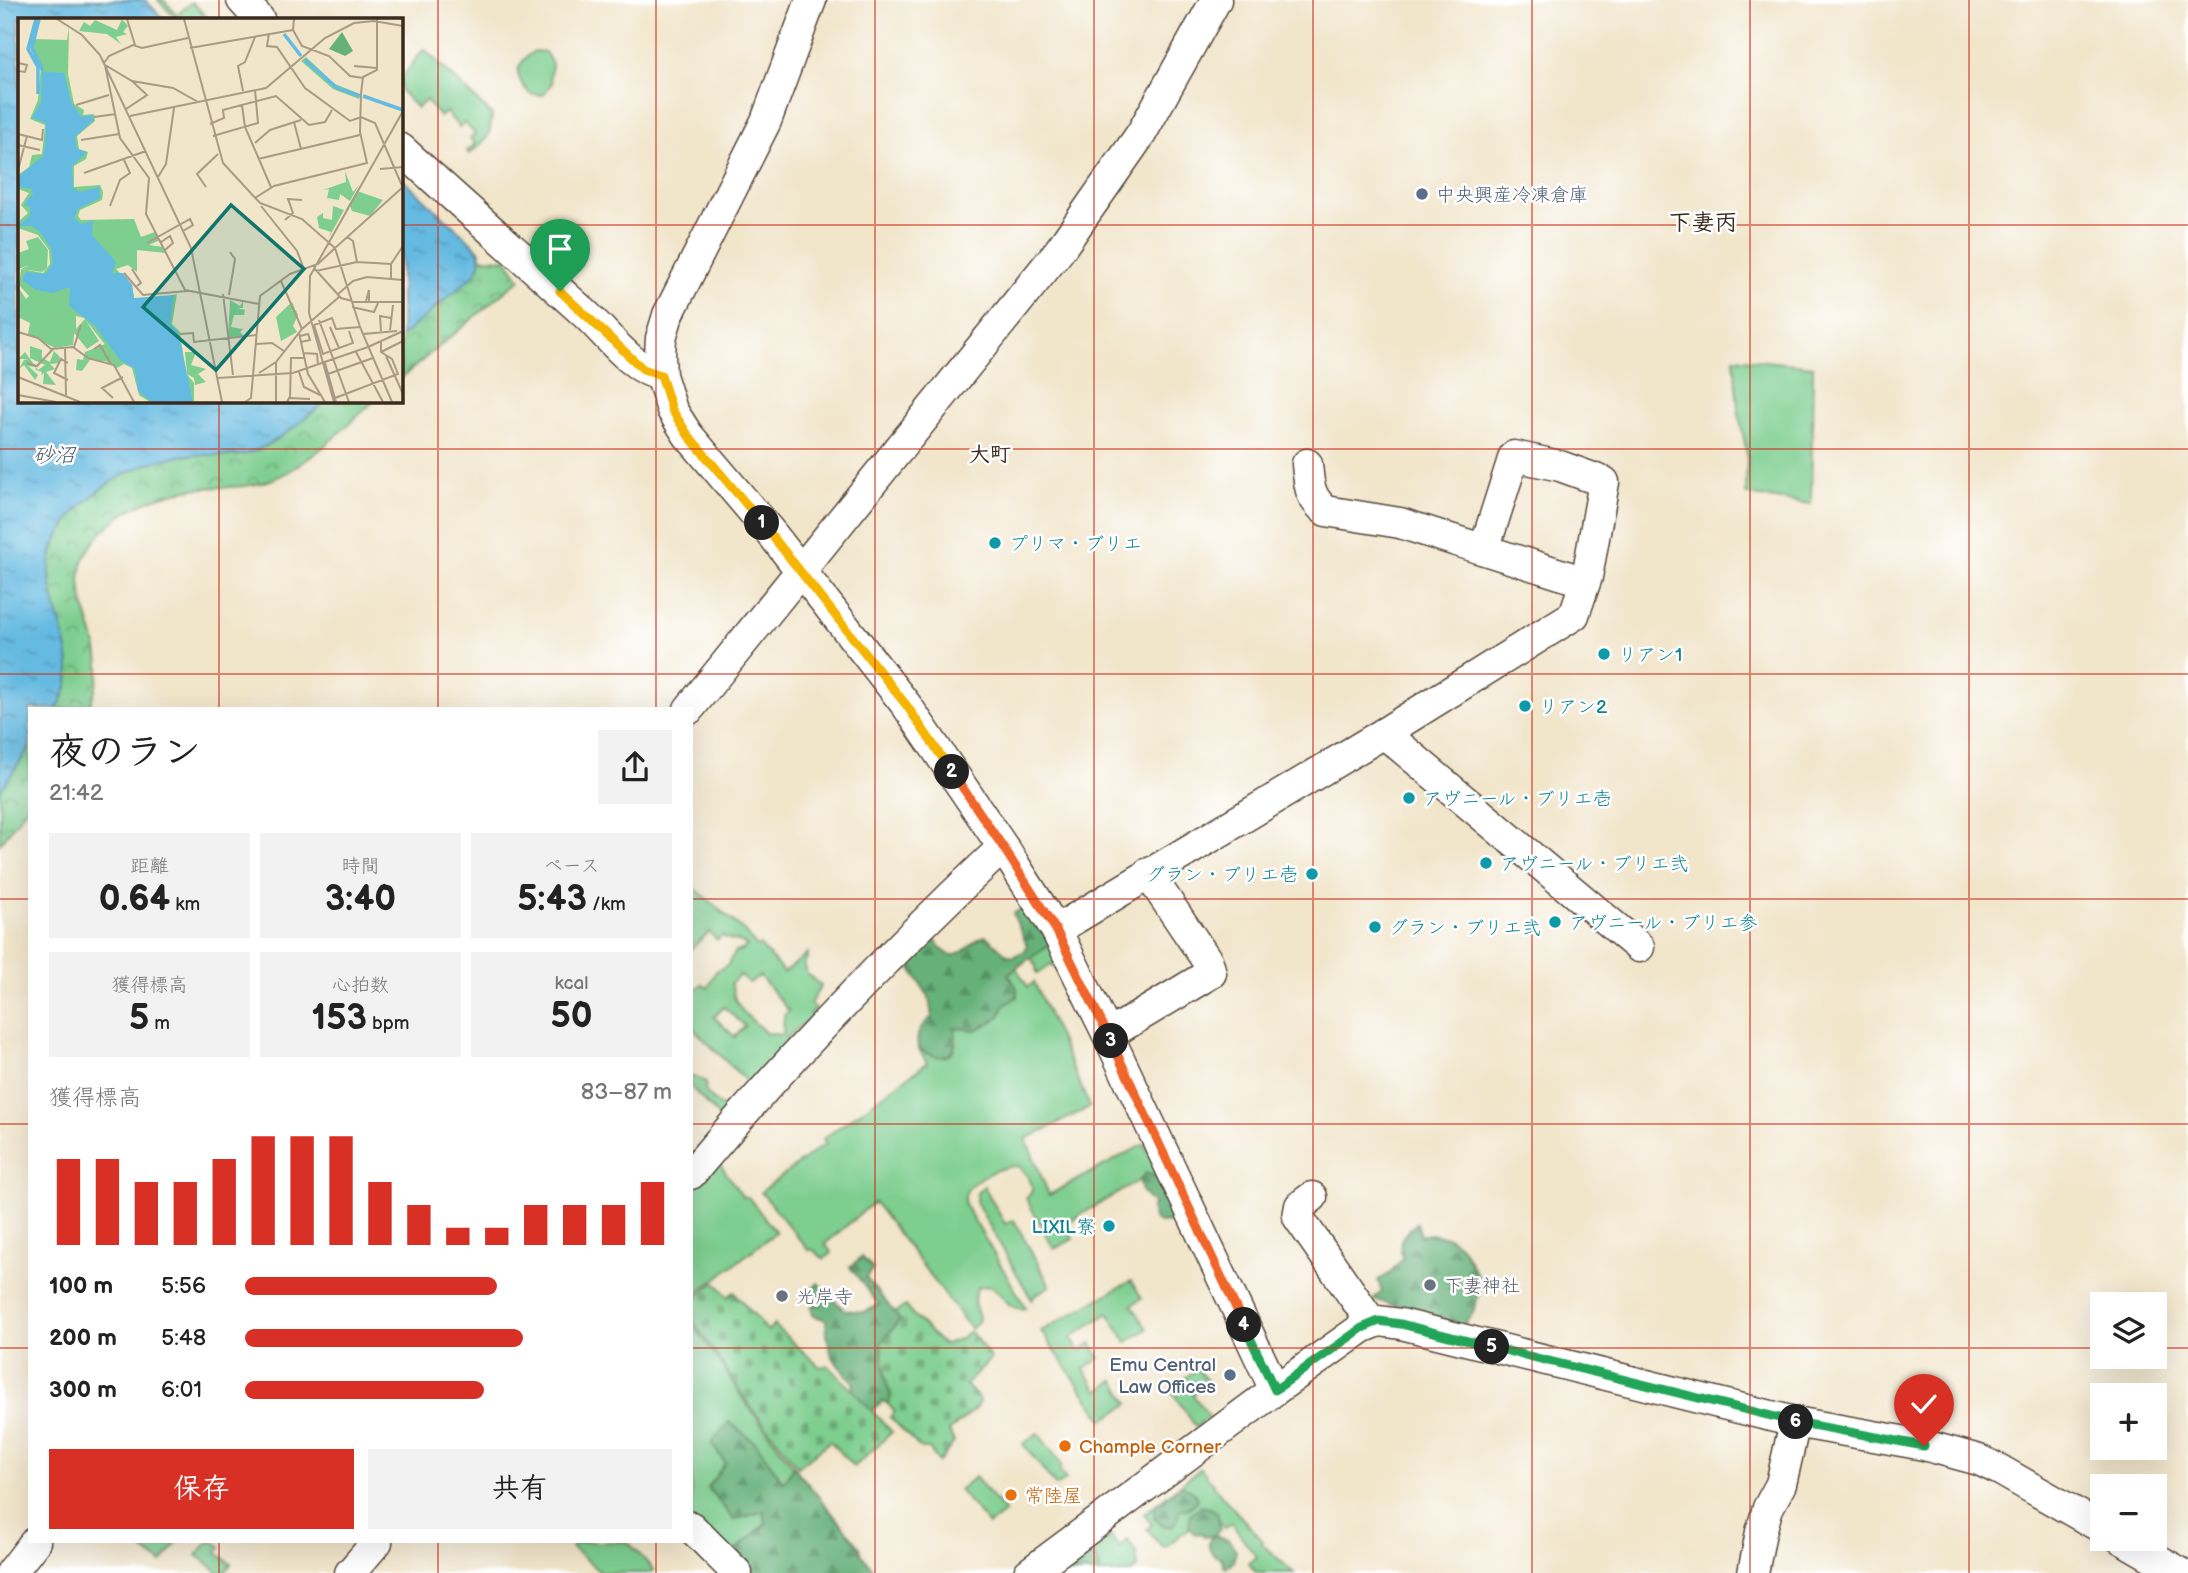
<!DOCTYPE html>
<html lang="ja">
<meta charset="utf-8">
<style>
:root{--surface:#fff;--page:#f2f2f2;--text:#222;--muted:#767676;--accent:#d93025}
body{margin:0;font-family:"Balsamiq Sans","Klee One",sans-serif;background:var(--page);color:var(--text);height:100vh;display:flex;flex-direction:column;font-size:26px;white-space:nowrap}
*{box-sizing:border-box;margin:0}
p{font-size:23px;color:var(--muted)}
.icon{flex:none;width:38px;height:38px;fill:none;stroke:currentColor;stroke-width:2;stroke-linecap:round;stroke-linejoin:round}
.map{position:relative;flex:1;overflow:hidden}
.panel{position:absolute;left:28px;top:707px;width:665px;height:836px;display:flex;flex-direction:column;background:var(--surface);border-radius:0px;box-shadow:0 7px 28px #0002}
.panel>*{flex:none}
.buttons{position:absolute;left:2090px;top:1292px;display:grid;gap:14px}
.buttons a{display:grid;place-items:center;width:77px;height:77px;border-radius:0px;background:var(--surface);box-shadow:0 7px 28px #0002;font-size:35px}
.pin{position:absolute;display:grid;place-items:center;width:60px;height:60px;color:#fff;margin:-72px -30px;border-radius:50% 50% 50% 0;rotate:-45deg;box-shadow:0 0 7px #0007}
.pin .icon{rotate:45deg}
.km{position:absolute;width:35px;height:35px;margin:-18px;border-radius:50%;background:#222;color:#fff;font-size:19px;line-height:35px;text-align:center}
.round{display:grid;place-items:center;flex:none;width:74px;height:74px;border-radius:0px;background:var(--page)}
.summary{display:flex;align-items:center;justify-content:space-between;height:119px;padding:0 21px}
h1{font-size:38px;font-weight:800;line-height:52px}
.figures{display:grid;grid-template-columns:repeat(3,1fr);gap:10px;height:119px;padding:7px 21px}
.figures div{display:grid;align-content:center;border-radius:0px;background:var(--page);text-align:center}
.figures b{font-size:35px;font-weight:800}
.figures small{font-size:19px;font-weight:400}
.figures p{font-size:19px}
.chart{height:196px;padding:14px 21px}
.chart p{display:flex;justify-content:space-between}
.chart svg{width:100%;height:126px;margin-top:7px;stroke:var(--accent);stroke-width:6}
.button{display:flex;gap:14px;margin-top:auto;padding:14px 21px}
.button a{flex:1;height:80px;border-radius:0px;background:var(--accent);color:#fff;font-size:28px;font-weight:800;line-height:80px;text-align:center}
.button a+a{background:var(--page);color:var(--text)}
ul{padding:0 21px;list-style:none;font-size:23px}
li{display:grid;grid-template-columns:112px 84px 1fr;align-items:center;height:52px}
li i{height:18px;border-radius:9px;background:var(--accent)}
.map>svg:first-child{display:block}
.green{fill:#7dce8f;stroke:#5c7c56;stroke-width:2;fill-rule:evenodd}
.forest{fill:url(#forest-firs);stroke:#506e4c;stroke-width:2}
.cemetery{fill:url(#cemetery-stones);stroke:#5c7c56;stroke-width:2}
.park{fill:url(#park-crowns);stroke:#5c7c56;stroke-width:2}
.water{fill:url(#water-ripples);stroke:#507280;stroke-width:2}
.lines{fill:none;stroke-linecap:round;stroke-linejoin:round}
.minor-casing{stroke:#564638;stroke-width:33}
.minor{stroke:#fff;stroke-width:30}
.split-1-casing{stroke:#fff;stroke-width:14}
.split-2-casing{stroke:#fff;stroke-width:14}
.split-3-casing{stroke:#fff;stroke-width:14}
.split-4-casing{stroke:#fff;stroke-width:14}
.split-5-casing{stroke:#fff;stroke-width:14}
.split-6-casing{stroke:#fff;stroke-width:14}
.split-7-casing{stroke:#fff;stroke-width:14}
.split-1{stroke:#f5b400;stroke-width:9}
.split-2{stroke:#f5b400;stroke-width:9}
.split-3{stroke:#f0652b;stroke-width:9}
.split-4{stroke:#f0652b;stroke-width:9}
.split-5{stroke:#22a559;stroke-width:9}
.split-6{stroke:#22a559;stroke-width:9}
.split-7{stroke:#22a559;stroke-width:9}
.grid{fill:none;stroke:#c8321e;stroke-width:2;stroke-opacity:0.55}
.service-dot{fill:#5c6f8a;stroke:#fff;stroke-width:2.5}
.culture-dot{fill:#0f9aa8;stroke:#fff;stroke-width:2.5}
.worship-dot{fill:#6b7280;stroke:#fff;stroke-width:2.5}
.food-dot{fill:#e8710a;stroke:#fff;stroke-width:2.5}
.labels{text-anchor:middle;stroke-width:5;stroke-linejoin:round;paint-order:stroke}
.service-label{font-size:19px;fill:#4e5e75;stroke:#fff;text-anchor:start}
.culture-label{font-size:19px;fill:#0d838f;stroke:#fff;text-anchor:start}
.worship-label{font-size:19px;fill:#5b616d;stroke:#fff;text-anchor:start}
.food-label{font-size:19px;fill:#c56008;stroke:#fff;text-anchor:start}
.neighbourhood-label{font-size:21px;font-weight:bold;fill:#3b2a1e;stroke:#fff}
.water-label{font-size:21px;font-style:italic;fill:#4a5c62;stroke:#fff}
.quarter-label{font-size:23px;font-weight:bold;fill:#3b2a1e;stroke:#fff}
.inset-river{fill:none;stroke:#65bae1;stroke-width:3.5}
.inset-road{fill:none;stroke:#a89a85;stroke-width:2}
.view{fill:#0f766e;fill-opacity:0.15;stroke:#0f766e;stroke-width:3.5}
.inset-edge{fill:none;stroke:#3b2a1e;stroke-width:3.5}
</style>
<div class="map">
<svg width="2188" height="1573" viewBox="0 0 2188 1573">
<defs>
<pattern id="forest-firs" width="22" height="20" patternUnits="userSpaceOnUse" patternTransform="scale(1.75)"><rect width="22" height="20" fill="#66b17a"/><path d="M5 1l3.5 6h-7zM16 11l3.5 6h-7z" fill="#559063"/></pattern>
<pattern id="cemetery-stones" width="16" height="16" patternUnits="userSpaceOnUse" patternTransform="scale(1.75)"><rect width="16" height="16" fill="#7dce8f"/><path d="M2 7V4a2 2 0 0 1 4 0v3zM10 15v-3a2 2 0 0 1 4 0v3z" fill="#68a774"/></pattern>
<pattern id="park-crowns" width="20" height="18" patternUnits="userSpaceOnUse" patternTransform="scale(1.75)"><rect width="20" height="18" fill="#7dce8f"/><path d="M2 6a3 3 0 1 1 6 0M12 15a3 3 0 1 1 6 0" fill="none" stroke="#68a774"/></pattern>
<pattern id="water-ripples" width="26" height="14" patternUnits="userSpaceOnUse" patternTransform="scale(1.75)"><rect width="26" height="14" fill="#65bae1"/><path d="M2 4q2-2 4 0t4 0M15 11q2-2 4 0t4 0" fill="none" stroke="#5497b6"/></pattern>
</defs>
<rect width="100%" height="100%" fill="#fff"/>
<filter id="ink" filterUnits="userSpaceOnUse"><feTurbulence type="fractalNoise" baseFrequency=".0143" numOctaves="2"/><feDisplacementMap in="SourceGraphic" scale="14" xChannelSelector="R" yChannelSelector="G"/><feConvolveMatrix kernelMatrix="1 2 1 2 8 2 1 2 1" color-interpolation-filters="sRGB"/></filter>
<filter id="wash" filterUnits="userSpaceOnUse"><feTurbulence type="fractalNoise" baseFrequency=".00686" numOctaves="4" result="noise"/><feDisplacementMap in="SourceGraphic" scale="28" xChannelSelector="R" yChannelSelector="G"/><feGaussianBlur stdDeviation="1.57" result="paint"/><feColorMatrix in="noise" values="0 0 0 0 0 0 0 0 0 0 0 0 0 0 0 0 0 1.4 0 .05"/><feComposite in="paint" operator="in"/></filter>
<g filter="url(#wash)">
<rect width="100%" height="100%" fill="#f1e5ca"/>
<path class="green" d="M158,0h6l13,15 15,-13 16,17h-32z
M424,49l68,66c-2,23 -4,24 -23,39l-2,-3 8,-7 -5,-6 5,-4 -10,-11 -6,4 -13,-15 -6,5 -14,-17 -9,8 -16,-17v-13z
M534,51l11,1 7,12 -2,13 2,6 -9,12 -13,-1c-16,-17 -17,-28 4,-43z
M1734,358l79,8 -2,138 -65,-9 1,-41 -9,-45z
M691,885l51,44 15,18 3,-2 24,28 24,-20v4l-4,6 3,11 14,12 -11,18 6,5 -6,5 6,9 -8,-3 -22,18 8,10 -40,41 -63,-63v-33l11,-9 6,4 8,-17 12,-6 7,-13 7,-2 5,-4c-9,-7 -17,-5 -25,-10l-5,4 -8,-8 -18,17zM740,975l9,8 11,-7 29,35 -5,4 -1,20 -17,-2 -23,-21 -8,-13 -4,-16zM724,1007l21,19 -10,11 -21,-20z
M1051,943l13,31 -13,-9 -14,9 -1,-8 -5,-8z
M1016,968l12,19 6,-5 56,125 -64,32 23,56 95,-51 19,35 -7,-3 -16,4 -75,44 8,15 -19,10 -28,-51c14,-10 1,-22 -7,-32 -19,-1 -60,16 -54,39l61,103c-25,6 -23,-30 -49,-20 -1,4 -3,8 -3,13 1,14 12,15 -3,28l-97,-127 -49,42 7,9 -8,6 -12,-10 -3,2 -48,-59 65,-49 -3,-4 104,-76 -8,-14 11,6 24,-27 50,-22 13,-18 -9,-14z
M691,1076l15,6 -1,9c8,8 13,17 25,18l-4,15 -35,-37z
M717,1160l26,37h5l28,35 -85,66v-108z
M984,1186l21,38 9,-4 36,66 -15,9 -3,5 -56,-98 1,-9z
M1131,1281l11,17 -10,7 15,24 -20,13 -19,-29 -37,25 9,13 11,-8 9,15 -16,11 14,22 17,-11 14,24 -26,16 -62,-89z
M691,1322l28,38 26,42 49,65 -11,15 -27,-39 -31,20 -16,25 25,32 30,-9 3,12 -39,34 -37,-38z
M1197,1369l11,13 -15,13 16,21 -13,11 -26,-38z
M1038,1433l24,32 -2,6 6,9 -10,6 -33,-42z
M1201,1468l21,28 41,45 -1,3 32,29h-38l-7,-10 8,-6 -26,-34 -7,5 -7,-10 -10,-4 -42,33 -4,-1 -14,-17 5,-4 -8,-11z
M975,1477l30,35 -16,13 -30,-35z
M1111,1536l8,11 9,-7 8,13 2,14 -8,6h-68z
M133,1542h39l4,2 -14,19z
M208,1542h7l6,5 -4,6 14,11 -7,9h-4l-23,-18z
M577,1542h51l26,28 -3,3h-50l-30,-26z"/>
<path class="forest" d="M1021,909l8,3 22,31 -43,31 9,14v9l-13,9 -4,10 -10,7 -14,7 -22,-2c4,11 2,28 -12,29 -8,1 -16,-5 -23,-8 -5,-14 2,-23 13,-32l-3,-20 -19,-30 -4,3 -5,-2 -6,-8 32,-33 13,21 11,8c16,-2 22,-18 35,-20l20,18 6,3 13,-6 2,-6 -14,-31z
M1146,1173l20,7 11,35 -6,7 -12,1 -5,-4 -3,-10 3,-5c-9,-8 -22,-21 -8,-31z
M1417,1223l4,13 9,-2 18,3 14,10 20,37 -9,29 -10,13 -90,-27 9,-7 -4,-12 10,-5 15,-17c-7,-19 0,-23 14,-35z
M862,1257l11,12 -7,9 34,41 -19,24 4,35 6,19 -3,7 -5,-3 -9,8 -7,17 -20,-13 7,-30c-22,-23 -27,-30 -28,-63l-13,-5 -2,-8 8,-8 -7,-11 6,-5 26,27 21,2 14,-7 -29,-38z
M729,1422l27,21 27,39 11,-15 66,80 2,8 14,18h-132l-16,-16 38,-34 -2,-12 -30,9 -26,-32 17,-25 -14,-20z
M1179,1485c9,2 17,7 18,16l-8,7 -10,2 -2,11 -6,6 -9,-2 -8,-7 2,-14 8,-3 4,-6z
M1201,1506c18,3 18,7 19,23l-6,6 -9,2 -4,-4 -6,1 -6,-6 1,-14z
M1216,1536l13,4 7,11 -3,11 -7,6 -3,-3 -1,-7c-10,-2 -17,-10 -11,-21z
M1081,1555c12,-1 21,5 18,18h-27v-10z"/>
<path class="cemetery" d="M715,1282l13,15 6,-5 34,39 6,-6 46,42 8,-2 64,67 -38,35 -24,-26 -32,26 -50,-64 -57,-85v-16z
M905,1306c12,14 25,25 38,39l16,-6 11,-8 21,27 -25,27 14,15 -5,9 -26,22 5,11 -15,20 -10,-13h-8l-31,-32 5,-5 -7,-8 3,-7 -6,-20 -4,-34 19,-23 -5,-7z"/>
<path class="park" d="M0,0h145l18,19h-144v382h355c-29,26 -68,67 -106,80 -24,8 -50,5 -74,8 -43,5 -89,27 -109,68 -17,33 16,78 14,114 -1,13 -6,25 -10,37l-59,1v94l-30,41z
M401,178l70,64 8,8 2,8 25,1 14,20 -119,99z"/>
<path class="water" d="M0,0h145l18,19h-144v382h307c-22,18 -52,46 -80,53 -17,4 -36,0 -53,1 -54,2 -116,39 -138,89 -23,53 40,114 1,165h-26v38l-30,44z
M401,178l70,64c11,11 13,21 2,34l-72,61z"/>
</g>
<g filter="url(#ink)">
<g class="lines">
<defs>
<path id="minor" d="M242,0l17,19
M811,0l-45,121 -98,194 -7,23 -1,17 1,20 11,35 16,25 84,99 135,172 96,141 53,83 52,105 167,355
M401,149c60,55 121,108 181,162 22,19 51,60 79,64
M1307,464c2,21 2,33 19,47l74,12 185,59
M689,709l370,-458 82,-117 75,-134
M1384,733l255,214
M1056,930l328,-197 190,-118 13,-38 17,-95 -44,-16 -46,-10 -30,94
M1108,1035l103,-62 -3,-11 -60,-89
M691,1174c97,-116 202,-224 312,-327
M1312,1197l-12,9 -2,11 74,106
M691,1527l46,46
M2120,1538l61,35
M11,1573l24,-31
M350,1573l27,-31
M1029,1573l246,-183 87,-62 17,-7 22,3 394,98 129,23 55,15 21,10 102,58
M1753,1573l8,-41 7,-24 13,-24 14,-62"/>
</defs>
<use href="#minor" class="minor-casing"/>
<use href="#minor" class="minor"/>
</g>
</g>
<g class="lines" filter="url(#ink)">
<defs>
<path id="split-1" d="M560,291l83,78 18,6 11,35 16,25 74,88"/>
<path id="split-2" d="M762,523l145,183 45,66"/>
<path id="split-3" d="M952,772l51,75 53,83 55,111"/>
<path id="split-4" d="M1111,1041l133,284"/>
<path id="split-5" d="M1244,1325l31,65 87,-62 17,-7 22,3 91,23"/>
<path id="split-6" d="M1492,1347l304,75"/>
<path id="split-7" d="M1796,1422l128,24"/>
</defs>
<use href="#split-1" class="split-1-casing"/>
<use href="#split-2" class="split-2-casing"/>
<use href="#split-3" class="split-3-casing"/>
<use href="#split-4" class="split-4-casing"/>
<use href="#split-5" class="split-5-casing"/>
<use href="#split-6" class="split-6-casing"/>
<use href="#split-7" class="split-7-casing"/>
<use href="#split-1" class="split-1"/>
<use href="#split-2" class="split-2"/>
<use href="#split-3" class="split-3"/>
<use href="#split-4" class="split-4"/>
<use href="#split-5" class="split-5"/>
<use href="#split-6" class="split-6"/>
<use href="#split-7" class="split-7"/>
</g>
<path class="grid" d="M219,0v19M438,0v709M656,0v709M875,0v1573M1094,0v1573M1313,0v1573M1532,0v1573M1750,0v1573M1969,0v1573M0,225h19M401,225h1787M219,401v308M0,449h2188M0,674h2188M0,899h30M691,899h1497M0,1124h30M691,1124h1497M0,1348h30M691,1348h1411M2154,1348h34M219,1542v31M438,1542v31M656,1542v31"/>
<g class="service-dot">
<circle cx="1422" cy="194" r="7"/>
<circle cx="1230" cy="1375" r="7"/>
</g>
<g class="culture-dot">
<circle cx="995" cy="543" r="7"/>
<circle cx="1604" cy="654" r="7"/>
<circle cx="1525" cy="706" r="7"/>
<circle cx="1409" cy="798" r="7"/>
<circle cx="1486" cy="863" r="7"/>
<circle cx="1312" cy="874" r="7"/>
<circle cx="1555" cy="922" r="7"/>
<circle cx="1375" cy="927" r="7"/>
<circle cx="1109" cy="1226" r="7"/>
</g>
<g class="worship-dot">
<circle cx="1430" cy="1285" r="7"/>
<circle cx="782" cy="1296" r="7"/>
</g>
<g class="food-dot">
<circle cx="1065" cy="1446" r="7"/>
<circle cx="1011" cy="1495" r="7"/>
</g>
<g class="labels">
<g class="service-label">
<text x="1436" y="201">中央興産冷凍倉庫</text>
<text x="1216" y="1371" text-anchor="end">Emu Central<tspan x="1216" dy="22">Law Offices</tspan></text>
</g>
<g class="culture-label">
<text x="1009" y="550">プリマ・ブリエ</text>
<text x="1618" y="661">リアン1</text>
<text x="1539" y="713">リアン2</text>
<text x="1423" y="805">アヴニール・ブリエ壱</text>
<text x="1500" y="870">アヴニール・ブリエ弐</text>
<text x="1298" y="881" text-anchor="end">グラン・ブリエ壱</text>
<text x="1569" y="929">アヴニール・ブリエ参</text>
<text x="1389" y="934">グラン・ブリエ弐</text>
<text x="1095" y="1233" text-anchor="end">LIXIL寮</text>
</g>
<g class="worship-label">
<text x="1444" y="1292">下妻神社</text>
<text x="796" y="1303">光岸寺</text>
</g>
<g class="food-label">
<text x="1079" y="1453">Chample Corner</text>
<text x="1025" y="1502">常陸屋</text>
</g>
<g class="neighbourhood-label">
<text x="990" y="461">大町</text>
</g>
<g class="water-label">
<text x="54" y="462">砂沼</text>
</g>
<g class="quarter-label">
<text x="1703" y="230">下妻丙</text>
</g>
</g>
<g transform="translate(18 18)">
<rect width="385" height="385" fill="#f1e5ca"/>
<path d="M104,1l6,7 -5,6 4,2 -11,3 5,7 -14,-10 -28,-3 5,-9 6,4 5,-6 22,10zM288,39l29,27 25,10 -1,5 -26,-10 -32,-28zM327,153l8,21 6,-7 -9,16 -10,-7 -1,6 -12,-2 2,-9 -6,1 23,-8zM339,173l26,9 -13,16 -18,-5 -2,-5 -5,5zM315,188l11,4 -16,29 3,-7 -12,-4 -2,-11 6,-4v5l9,2zM20,219l10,13 -1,18 -5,4 -21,-3 9,-4 -12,4v-16l11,-4 -3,-8zM30,282l28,18v11l9,-10 14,22 -12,8zM212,282l10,6 3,-5v7h-6l8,2 -1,5h-10l-3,12 12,2 -3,3 4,4 -16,1zM274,284l3,7 -5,2 6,-1 2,5 -5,11 4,6 -16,9 -5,-24zM87,326l19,20 -7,4 -11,-7 -16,-1 -8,11 -6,-1 1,-11 6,1 2,-8zM12,328l12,4v8l8,4 4,-11 6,6 -1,6 -9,1 5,5 -9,3 10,13 -13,-1 1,-11 -3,2 1,-3 -6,-2 -1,-3 -7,-1 10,9 -3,5 -11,-15 -5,4 5,-9 4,-1h-10l7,-7 13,18 7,-5 -15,-7z" fill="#7dce8f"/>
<path d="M324,14l11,19 -8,5 -16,-7z" fill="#66b17a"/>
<path d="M167,334h11l-5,13 15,4 -8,5 8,8 -11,3 -1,-7 -7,-4z" fill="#7dce8f"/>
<path d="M51,9l-1,47 6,30 10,6 -1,5 11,-1 1,7 -18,15 2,13 9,3 -2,7 -12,7v21l26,-2 3,7 -1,8 -22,10 -2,6 3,4 53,-1 7,18 14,-5 5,8 -11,5 14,2 3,6 -29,-3v22l-9,-7 -12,4 16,16 2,13 19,2 24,-6 -5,30 8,8 6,41 8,10v19h-44l-11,-7 -7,-27 -14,-7 -34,-43 -8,-2 -3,29 -18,3 -27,-14 2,-11 -12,-6v-30l8,12 3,-3 -10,-11 2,-16 22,4 7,-9 -1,-14 -11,-15 -20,-7v-6l10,-9 -7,-8 8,-12 -11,-4v-14l11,-8 3,-12 10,-1 3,-29 -15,-6 8,-19 3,-34 -9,-21 2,-6 33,1z" fill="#7dce8f"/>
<path d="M24,54l22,1 7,29 11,15 10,-2 2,5 -19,17 2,12 10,3 -15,14 1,22 6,4 20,-5 1,11 -22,11 -4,9 7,6 12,-3 -1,14 24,27 -4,11h11l9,12 2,13 40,-3 -4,29 8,8 15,70h-41l-14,-11 -3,-22 -15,-9 -25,-34 -26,-20 1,-19 -18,6 -16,-3 -14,-10 4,-8 19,2 8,-11 -2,-15 -11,-16 -8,-6h-14l12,-10v-9l-6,-2 9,-12 -1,-4 -14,-2v-10l25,-21 2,-9 1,-24 -14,-5 9,-16z" fill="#65bae1"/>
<path class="inset-river" d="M18,1l-8,30 10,18v27M21,1l-7,29 11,23M266,16l17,22M287,42l32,28 23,8M345,78l40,14"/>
<path class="inset-road" d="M39,1l25,16 18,20 91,193 31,154M109,1l8,26M166,1l39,144 37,40 42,16 33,29 -17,16 -28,10 -30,22 -9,102 -6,4M276,1l-1,11 9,16 27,10 21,20 13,2M251,15l-2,13 10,1 28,41 45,33 11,-4 14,6 28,65M172,30l103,-18M0,45l9,2 -2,7 -7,-1M86,45l5,-7 24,-11 9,3 46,-10M336,48l23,2M225,73l-5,-25 7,-4 10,-25M180,84l-25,-14 -41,-7 -27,-16 15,73 29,40 -3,36 39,76 74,14M58,87l33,-10M224,87l3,22 26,60M108,91l21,-14 -15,-14M112,98l136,-28 59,-50 29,-15 20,-2 29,5M76,99l22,-3M276,104l7,27M192,106l14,-6 -1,-8 53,-14 33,29 16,-3 7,-12M0,116l24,6 1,-11M195,118l45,-13 -3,-33M63,122l38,-6M237,125l15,-13 31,-10M0,127l22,5M240,141l102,-24M362,151l23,-2M0,152l9,-34M66,155l62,-22M140,159l8,-13 8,-56M188,169l-9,-13 21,-20M237,180l19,-12 93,-23 -7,-31 1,-38 2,-17 14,-7v-51M92,188l10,-26 10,-7 -6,-13M243,188l36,45 7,18M267,202l8,-7 -5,-14 14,1M385,202v22M329,219l6,4 4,21M143,224l9,-6 3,7 -8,7M129,225l43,-24 3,6 -10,6M296,250l27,30 11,3M114,251l9,14 -4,3M298,253l41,-9 34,2M106,255l19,22 44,-4M373,260v-14l12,-18M263,263l21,48M205,276l10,81M211,277l6,-36 -5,-7M319,277l16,-14 14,-4 36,3M348,283l3,-11v12M334,284h51M334,289l22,5 4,-9M301,302l30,82M312,309l9,21M372,312l3,-25M331,313l4,12 -30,11 -9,-29 18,-7 4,11 24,-2M363,313l-1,-15 11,2M0,314l20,6 13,11 22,-2 15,11 26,7 20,37M281,315l9,41 17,28M162,316l13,-1 1,9 62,-7M345,316l34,-3M282,318l8,-2 2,6 -9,2M238,326l16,-1 12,8M47,329l1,48M56,329l7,-22M350,329l35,-16M76,331l6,-4 11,19M338,334l27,50M363,334l22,-11M286,335l13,1 1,11M368,338l17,38M258,344v40M9,345l10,3 16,-17M307,345l11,39M281,354l5,15 18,9M241,355l17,-11 26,-33 37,-32M310,356l45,-16M0,359l62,25M200,360l75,-5 75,-26M50,362l-14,-7 7,-14 7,4M0,377l38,7M95,380l-11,-10 21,-11M272,380l1,-40h14M317,380l63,-24 -6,-15 -11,-7v-11M269,384l2,-4 21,1M316,384l-25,-89 1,-37 93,-165M374,384l-32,-75 -25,-79 68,-61"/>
<path class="view" d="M213,187l73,64 -88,101 -73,-63z"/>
<rect width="385" height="385" class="inset-edge"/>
</g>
</svg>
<div class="buttons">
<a><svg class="icon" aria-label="layers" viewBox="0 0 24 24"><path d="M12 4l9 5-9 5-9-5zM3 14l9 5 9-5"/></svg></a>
<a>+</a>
<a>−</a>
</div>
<div class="pin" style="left:560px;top:291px;background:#1e9e55"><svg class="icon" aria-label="arrive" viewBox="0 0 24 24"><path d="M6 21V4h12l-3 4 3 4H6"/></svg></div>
<div class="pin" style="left:1924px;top:1446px;background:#d93025"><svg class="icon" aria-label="check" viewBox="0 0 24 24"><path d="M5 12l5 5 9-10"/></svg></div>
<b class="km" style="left:762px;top:523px">1</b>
<b class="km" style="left:952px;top:772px">2</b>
<b class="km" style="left:1111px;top:1041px">3</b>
<b class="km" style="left:1244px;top:1325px">4</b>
<b class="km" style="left:1492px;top:1347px">5</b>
<b class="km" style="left:1796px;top:1422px">6</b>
<section class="panel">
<div class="summary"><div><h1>夜のラン</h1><p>21:42</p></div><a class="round"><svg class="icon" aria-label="share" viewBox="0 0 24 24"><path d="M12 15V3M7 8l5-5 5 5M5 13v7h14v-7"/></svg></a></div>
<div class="figures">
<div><p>距離</p><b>0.64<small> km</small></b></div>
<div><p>時間</p><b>3:40</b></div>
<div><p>ペース</p><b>5:43<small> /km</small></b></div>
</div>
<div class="figures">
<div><p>獲得標高</p><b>5<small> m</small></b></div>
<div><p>心拍数</p><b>153<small> bpm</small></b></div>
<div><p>kcal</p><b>50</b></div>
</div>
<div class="chart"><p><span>獲得標高</span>83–87 m</p>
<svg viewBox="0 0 160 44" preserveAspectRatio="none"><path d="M5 44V14M15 44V14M25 44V22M35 44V22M45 44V14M55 44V6M65 44V6M75 44V6M85 44V22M95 44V30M105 44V38M115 44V38M125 44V30M135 44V30M145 44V30M155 44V22"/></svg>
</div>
<ul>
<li><b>100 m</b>5:56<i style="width:59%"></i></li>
<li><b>200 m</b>5:48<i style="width:65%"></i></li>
<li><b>300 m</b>6:01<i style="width:56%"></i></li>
</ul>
<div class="button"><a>保存</a><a>共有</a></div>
</section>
</div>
